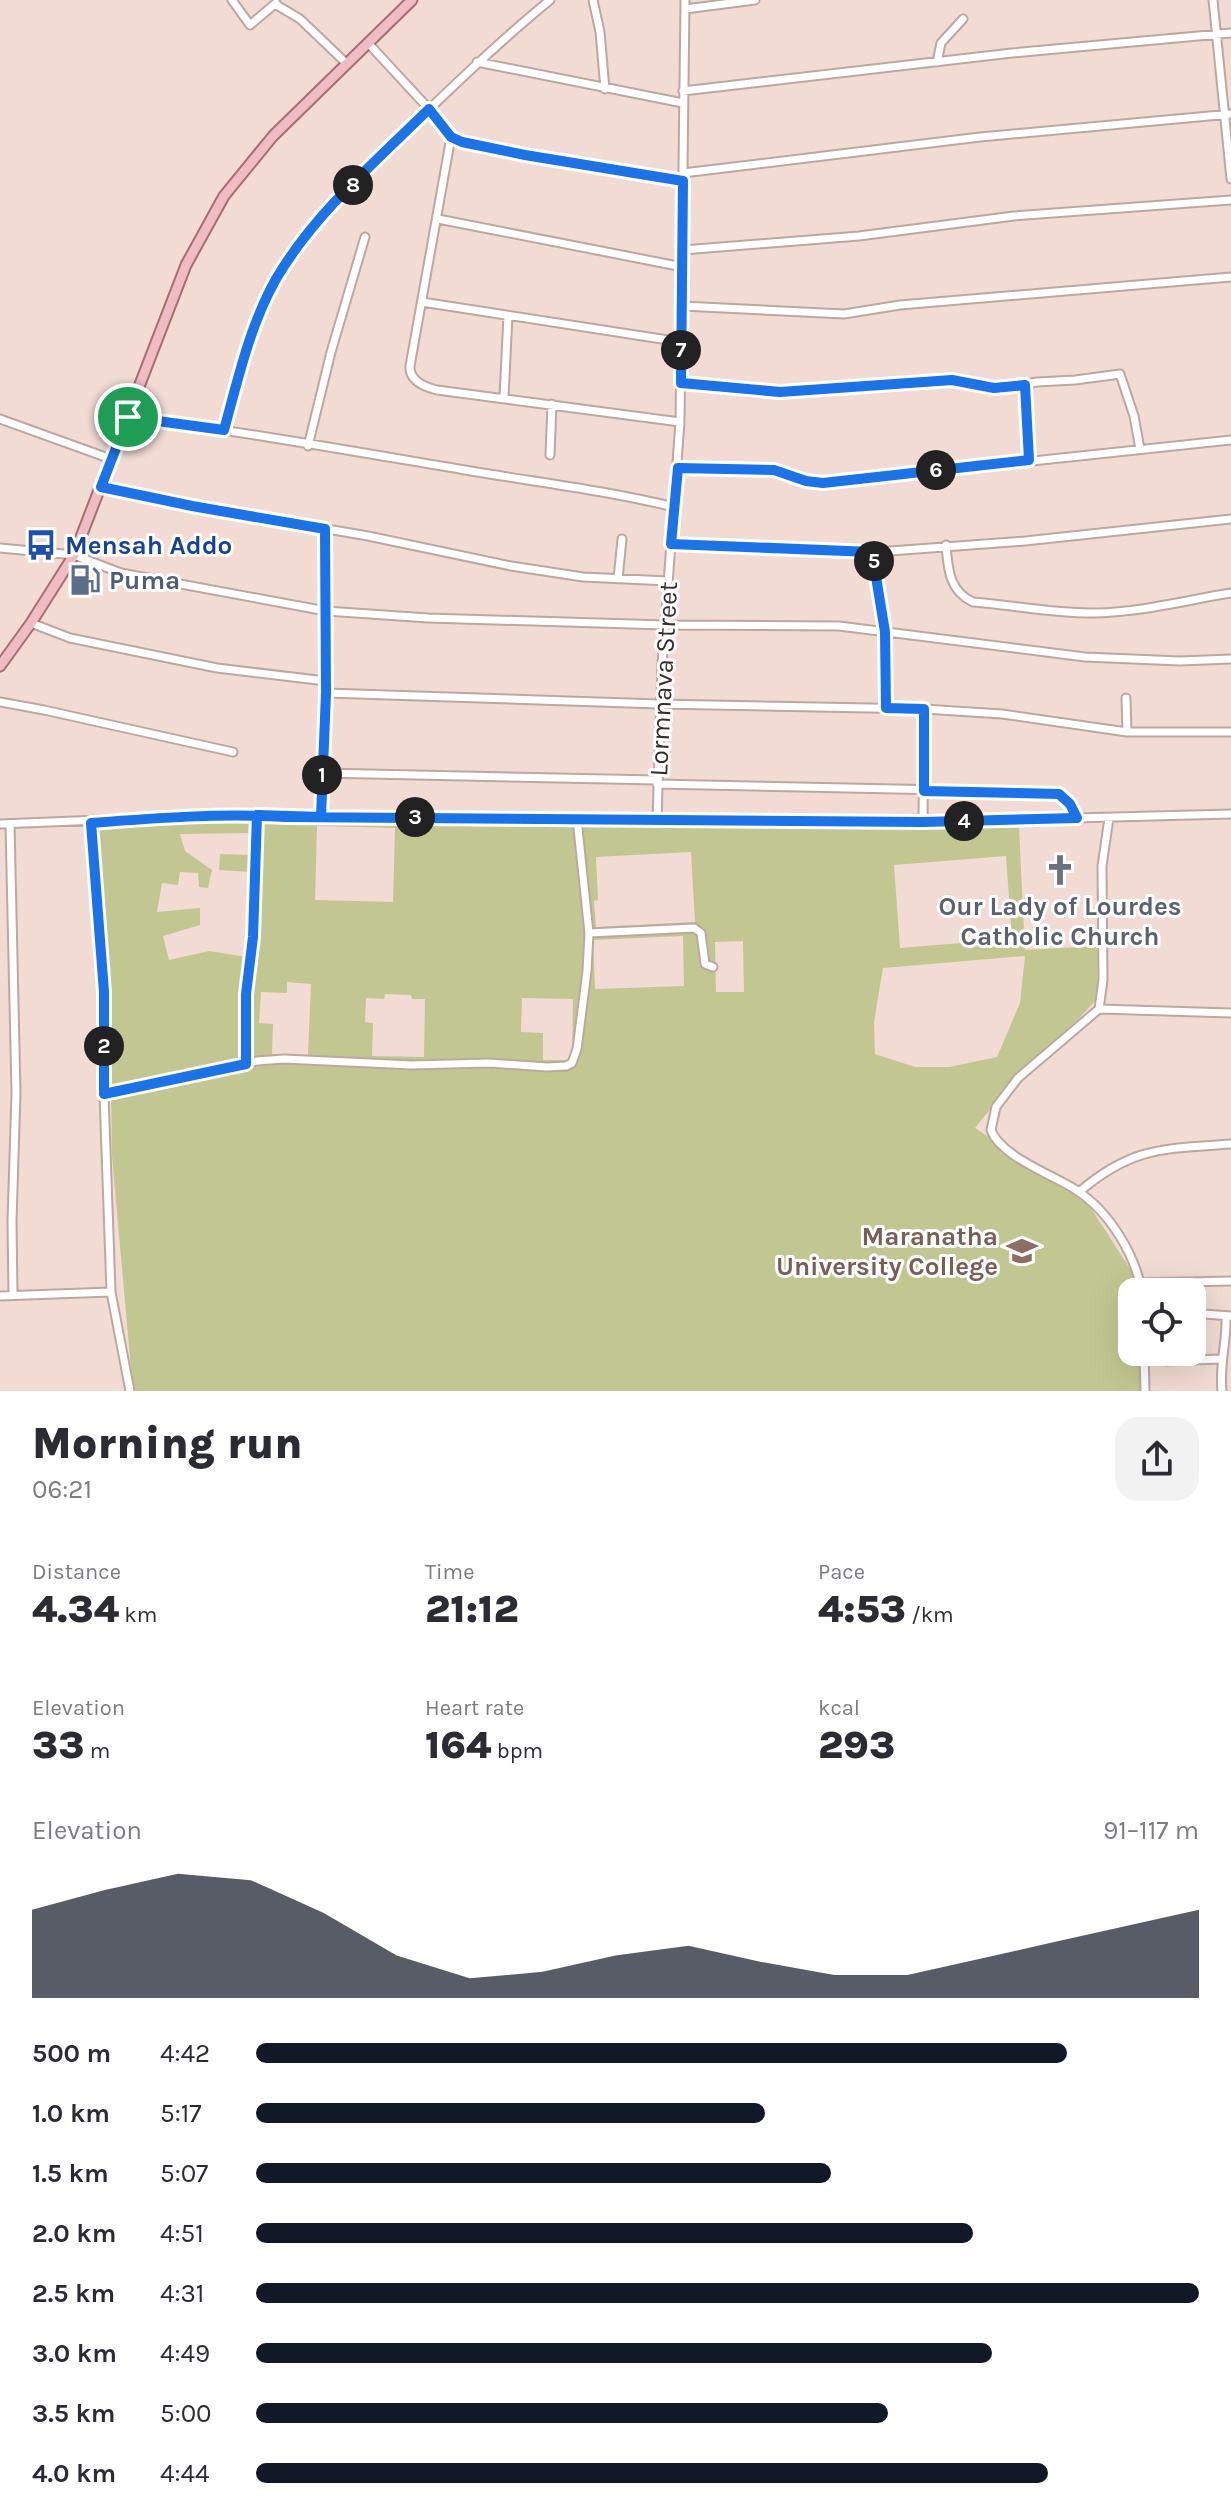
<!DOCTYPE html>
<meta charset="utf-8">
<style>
:root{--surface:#fff;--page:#f2f2f3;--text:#2b2b33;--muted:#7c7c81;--accent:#111827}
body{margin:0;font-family:Karla,sans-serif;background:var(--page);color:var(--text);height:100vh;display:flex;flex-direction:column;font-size:30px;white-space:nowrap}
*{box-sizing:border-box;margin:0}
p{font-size:26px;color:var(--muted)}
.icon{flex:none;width:44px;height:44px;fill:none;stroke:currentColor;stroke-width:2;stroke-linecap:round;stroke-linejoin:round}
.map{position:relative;height:1391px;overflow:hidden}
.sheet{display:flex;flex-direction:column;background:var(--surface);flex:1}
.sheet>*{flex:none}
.tools{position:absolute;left:1118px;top:1278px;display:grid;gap:16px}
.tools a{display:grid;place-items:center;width:88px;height:88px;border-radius:16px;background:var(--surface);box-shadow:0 8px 32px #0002;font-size:40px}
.pin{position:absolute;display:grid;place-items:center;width:68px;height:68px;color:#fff;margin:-34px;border:4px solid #fff;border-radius:50%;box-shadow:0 2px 8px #0007}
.km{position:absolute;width:40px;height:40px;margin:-20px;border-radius:50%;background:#222;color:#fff;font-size:22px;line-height:40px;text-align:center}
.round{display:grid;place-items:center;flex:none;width:84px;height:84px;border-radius:24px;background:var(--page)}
.summary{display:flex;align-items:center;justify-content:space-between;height:136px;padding:0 32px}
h1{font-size:44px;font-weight:800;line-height:60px}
.stats{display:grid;grid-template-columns:repeat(3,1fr);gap:12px;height:136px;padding:8px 32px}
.stats div{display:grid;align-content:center}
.stats b{font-size:40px;font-weight:800}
.stats small{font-size:22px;font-weight:400}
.stats p{font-size:22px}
.chart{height:224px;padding:16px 32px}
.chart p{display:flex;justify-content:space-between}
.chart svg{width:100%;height:144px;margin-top:8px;fill:var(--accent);opacity:.7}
ul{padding:0 32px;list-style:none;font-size:26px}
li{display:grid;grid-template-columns:128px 96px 1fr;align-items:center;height:60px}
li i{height:20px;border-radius:10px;background:var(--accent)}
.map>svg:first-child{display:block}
.green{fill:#c2c791;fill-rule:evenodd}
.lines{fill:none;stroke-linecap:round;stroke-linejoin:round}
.minor-casing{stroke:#bda8a0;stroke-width:11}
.major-casing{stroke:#a66d73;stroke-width:13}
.minor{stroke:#fff;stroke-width:7}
.major{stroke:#eebcc2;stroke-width:9}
.route-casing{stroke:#fff;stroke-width:16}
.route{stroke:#1a73e8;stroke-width:10}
.labels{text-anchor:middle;stroke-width:6;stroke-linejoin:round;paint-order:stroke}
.transit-label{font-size:26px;font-weight:bold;fill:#164399;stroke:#fff;text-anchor:start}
.service-label{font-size:26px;font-weight:bold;fill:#4e5e75;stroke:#fff;text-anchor:start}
.street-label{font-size:26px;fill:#362d2a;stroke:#fff}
.worship-label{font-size:26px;font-weight:bold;fill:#5b616d;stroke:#fff}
.education-label{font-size:26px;font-weight:bold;fill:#785e54;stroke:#fff;text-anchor:end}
</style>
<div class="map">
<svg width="1231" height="1391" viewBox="0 0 1231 1391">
<rect width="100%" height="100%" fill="#f1dbd3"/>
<path class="green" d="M250,819l131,6 638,3 6,122 73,-4 -1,53 -41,44 -37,31 -44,54 112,74 49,76v14h-4v60h7l2,39h-1005l-4,-11 -20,-224 -2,-133 -12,-199zM317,826l78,2 -2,74 -78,-2zM252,833l-1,22 -31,-1 -1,16 32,2 -4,85 -38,-6 -40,9 -6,-24 37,-11v-17l-43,4 5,-29 16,2 2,-13 18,1 1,14 9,1 4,-18 -27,-19 -5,-17zM691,852l4,70 -99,5 -2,-26 4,-1 -2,-43zM1006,856l6,83 -112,9 -6,-83zM683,936l1,50 -89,3 -2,-49zM743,941l1,51h-28l-1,-50zM1025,956l-5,47 -23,54 -48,10h-34l-40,-13 -1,-32 9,-54zM287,982l24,2 -3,71 -36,-1 1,-30 -14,-1 2,-31 26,1zM385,994l26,1 1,4h13l-1,58 -52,-1 1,-33 -8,-1 1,-24 18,1zM522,998l51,1 -1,61h-29v-27l-22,-1z"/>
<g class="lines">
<defs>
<path id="minor" d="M232,0l18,25 26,-22
M593,0l7,32 5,57
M1213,0l18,179
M275,4l25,15 46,44
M685,9l70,-9
M368,43l61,66 22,28 74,18 158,26
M477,62l206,41
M937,62l4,-19 22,-24
M683,91l329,-38 219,-20
M451,137l-41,229c-1,15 15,21 27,24l243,32
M683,173l297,-36 251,-23
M438,219l245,48
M683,250l176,-14 155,-20 217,-16
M422,302l259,40
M682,306l162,8 56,-9 331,-28
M681,383l99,9 172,-12 52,8 33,-6 38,-2 45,-6 14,42 6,33
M1025,385l4,75
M504,397l4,-81
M128,417c112,14 224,34 337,53 70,12 140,20 209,37
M0,419l111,40
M224,430c14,-51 26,-103 51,-149 27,-50 78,-98 119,-138 51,-49 101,-98 156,-143
M308,446l23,-94 34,-115
M550,455l2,-51
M678,468l96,2 32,11 17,2 408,-43
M101,487l91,19 176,30 143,30 72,11 85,4
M671,544l219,7 135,-10 206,-22
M946,545c2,24 3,46 27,57 41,3 82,12 123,11 46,-1 91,-13 135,-20
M0,548l74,7 47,18 205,38 102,7 237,7 174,1 246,31 95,4 51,-2
M872,552l13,80 1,76
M618,579l4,-40
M31,623l39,15 147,30 109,13
M326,693l333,11 265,5 78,5 125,18h104
M1126,698l1,34
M0,702l44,8 189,42
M322,773l335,7
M657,784l387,8c19,2 26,8 33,26
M321,817l5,-124 -1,-164
M1109,818l-7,48 1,114 -4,29 -81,69 -22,29 -5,23c9,26 62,45 85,60 33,21 59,64 66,102
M657,820l5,-155 18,-243 5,-422
M923,822l1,-113
M91,823l13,169v102l7,198 19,99
M0,824l222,-9 701,7 308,-8
M10,824l6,269 -4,128 1,74
M589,933l105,-5 7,5 4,31 8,3
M1099,1009l132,4
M246,1064v-70l7,-57 4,-122
M104,1094l153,-33 27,-2 128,6 77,-2 58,4 19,-1 6,-3 5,-14 10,-78 2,-38 -12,-114
M1079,1192c54,-46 85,-43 152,-48
M1141,1283l90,-2
M0,1296l111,-4
M1204,1314l27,2
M1144,1352l1,39
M1166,1361l54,-2
M1222,1391c-3,-27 5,-48 4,-75"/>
<path id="major" d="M0,666l31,-43 43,-68 112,-290 38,-69 49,-60 139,-136"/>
</defs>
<use href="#minor" class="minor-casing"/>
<use href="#major" class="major-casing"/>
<use href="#minor" class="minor"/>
<use href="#major" class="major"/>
</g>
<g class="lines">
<defs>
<path id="route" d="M128,417l-27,70 91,19 133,23 1,164 -5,124 -64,-2 -4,122 -7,57v70l-142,30v-102l-13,-169c65,-5 130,-10 195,-6l637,5 154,-4 -7,-14 -11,-10 -135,-3v-82l-38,-1 -1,-76 -13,-80 -201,-8 7,-76 96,2 32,11 17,2 206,-23 -4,-75 -31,3 -42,-8 -172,12 -99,-9 2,-202 -158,-26 -63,-13 -11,-5 -22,-28c-53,52 -115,105 -153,170 -26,46 -38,100 -52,151l-96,-13"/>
</defs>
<use href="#route" class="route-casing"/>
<use href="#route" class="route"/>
</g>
<defs>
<symbol id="bus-bare" viewBox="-9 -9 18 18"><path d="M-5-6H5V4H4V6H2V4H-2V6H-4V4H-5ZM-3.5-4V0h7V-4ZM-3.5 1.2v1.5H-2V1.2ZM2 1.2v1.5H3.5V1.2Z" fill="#1a4fb4" stroke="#fff" stroke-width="2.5" paint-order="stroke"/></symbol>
<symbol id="fuel-bare" viewBox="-9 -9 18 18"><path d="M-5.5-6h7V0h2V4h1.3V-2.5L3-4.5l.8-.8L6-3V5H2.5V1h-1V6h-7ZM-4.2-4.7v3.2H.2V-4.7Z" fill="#5c6f8a" stroke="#fff" stroke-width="2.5" paint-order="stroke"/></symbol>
<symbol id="church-bare" viewBox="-9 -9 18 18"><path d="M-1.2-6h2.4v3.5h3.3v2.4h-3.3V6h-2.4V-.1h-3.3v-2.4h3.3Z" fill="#6b7280" stroke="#fff" stroke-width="2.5" paint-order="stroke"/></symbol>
<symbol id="university-bare" viewBox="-9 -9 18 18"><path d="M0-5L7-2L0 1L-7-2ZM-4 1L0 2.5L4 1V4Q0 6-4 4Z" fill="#8d6e63" stroke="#fff" stroke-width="2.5" paint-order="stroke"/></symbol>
</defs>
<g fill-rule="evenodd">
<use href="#bus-bare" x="19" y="523" width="44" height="44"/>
<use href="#fuel-bare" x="63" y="558" width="44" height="44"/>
<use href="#church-bare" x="1038" y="848" width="44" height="44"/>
<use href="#university-bare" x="1000" y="1229" width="44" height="44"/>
</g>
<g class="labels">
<g class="transit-label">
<text x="65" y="554">Mensah Addo</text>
</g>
<g class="service-label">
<text x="109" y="589">Puma</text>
</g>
<g class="street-label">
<text transform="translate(663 679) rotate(-87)" y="9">Lormnava Street</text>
</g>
<g class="worship-label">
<text x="1060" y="915">Our Lady of Lourdes<tspan x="1060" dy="30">Catholic Church</tspan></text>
</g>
<g class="education-label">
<text x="998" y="1245">Maranatha<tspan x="998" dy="30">University College</tspan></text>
</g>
</g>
</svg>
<div class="tools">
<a><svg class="icon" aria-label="locate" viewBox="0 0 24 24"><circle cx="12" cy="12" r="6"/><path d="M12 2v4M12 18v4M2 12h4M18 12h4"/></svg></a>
</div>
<div class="pin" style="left:128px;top:417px;background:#1e9e55"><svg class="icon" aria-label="arrive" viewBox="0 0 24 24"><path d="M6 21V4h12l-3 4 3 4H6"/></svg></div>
<b class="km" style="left:322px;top:775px">1</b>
<b class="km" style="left:104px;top:1046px">2</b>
<b class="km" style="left:415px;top:817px">3</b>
<b class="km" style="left:964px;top:821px">4</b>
<b class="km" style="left:874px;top:561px">5</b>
<b class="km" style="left:936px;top:470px">6</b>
<b class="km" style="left:681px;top:350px">7</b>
<b class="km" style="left:353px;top:185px">8</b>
</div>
<section class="sheet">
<div class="summary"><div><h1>Morning run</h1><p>06:21</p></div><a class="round"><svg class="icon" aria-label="share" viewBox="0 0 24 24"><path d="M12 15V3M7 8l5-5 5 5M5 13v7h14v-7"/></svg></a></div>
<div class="stats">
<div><p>Distance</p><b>4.34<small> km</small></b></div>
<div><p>Time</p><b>21:12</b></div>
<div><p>Pace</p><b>4:53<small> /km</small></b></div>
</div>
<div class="stats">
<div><p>Elevation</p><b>33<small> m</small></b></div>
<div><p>Heart rate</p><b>164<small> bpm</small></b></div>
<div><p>kcal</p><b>293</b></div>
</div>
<div class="chart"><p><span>Elevation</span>91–117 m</p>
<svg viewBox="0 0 160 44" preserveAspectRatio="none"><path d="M0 44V17L10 11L20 6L30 8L40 18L50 31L60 38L70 36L80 31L90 28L100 33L110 37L120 37L130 32L140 27L150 22L160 17V44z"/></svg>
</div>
<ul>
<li><b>500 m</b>4:42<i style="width:86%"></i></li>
<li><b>1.0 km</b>5:17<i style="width:54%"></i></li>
<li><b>1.5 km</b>5:07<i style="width:61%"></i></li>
<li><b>2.0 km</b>4:51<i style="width:76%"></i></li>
<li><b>2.5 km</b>4:31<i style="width:100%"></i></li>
<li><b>3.0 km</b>4:49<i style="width:78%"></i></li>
<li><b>3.5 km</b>5:00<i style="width:67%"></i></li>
<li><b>4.0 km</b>4:44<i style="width:84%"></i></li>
</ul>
</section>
